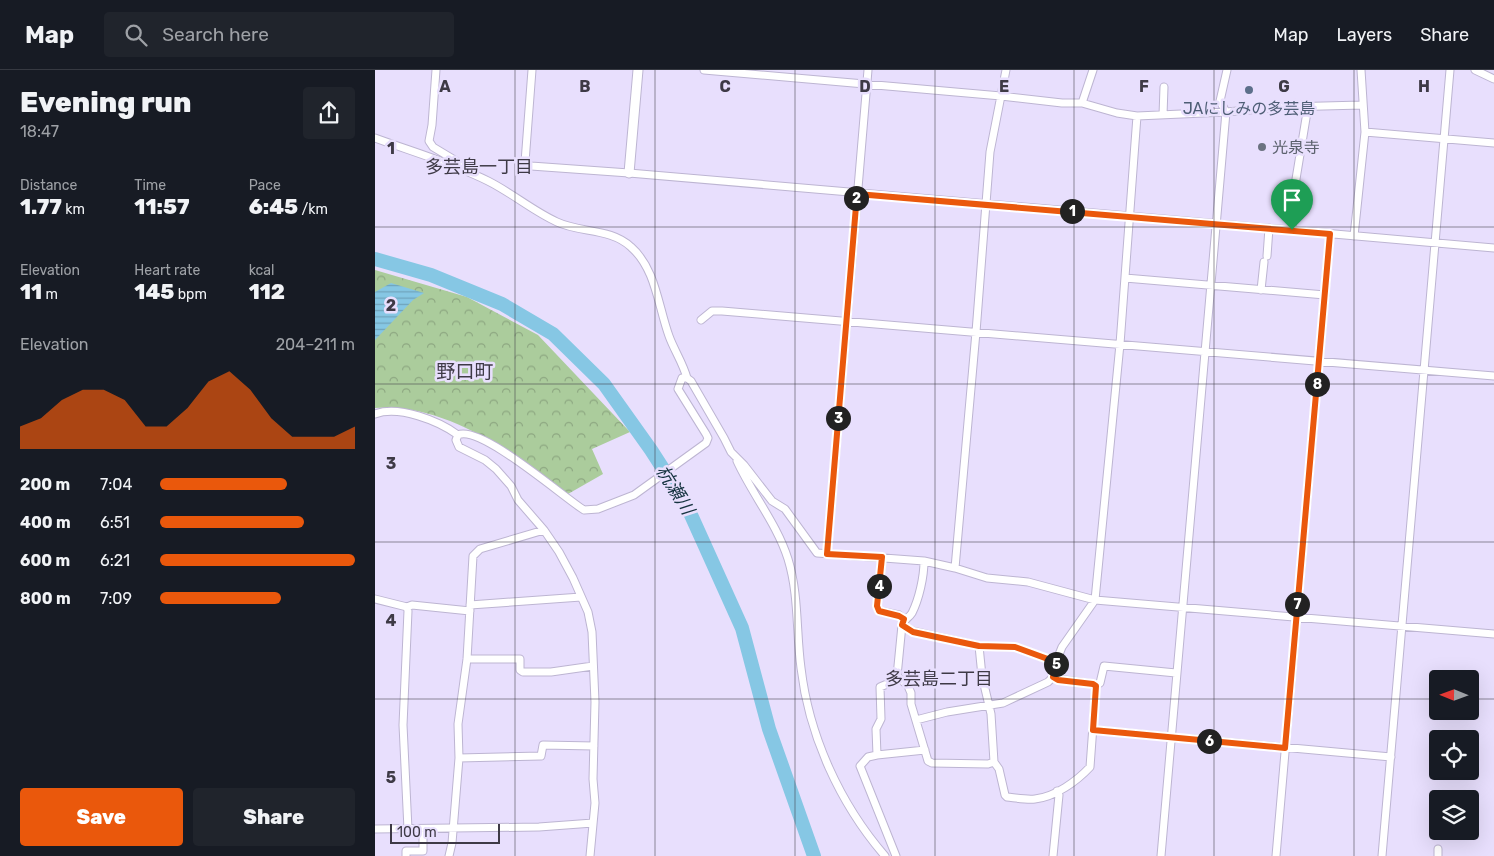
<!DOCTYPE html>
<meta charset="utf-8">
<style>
:root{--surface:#171b24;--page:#20242c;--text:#f1f3f6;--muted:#9ea1a6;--line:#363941;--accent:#ea580c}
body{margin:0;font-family:Rubik,"Noto Sans JP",sans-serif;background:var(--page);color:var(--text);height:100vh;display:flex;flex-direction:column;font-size:19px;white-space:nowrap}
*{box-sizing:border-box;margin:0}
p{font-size:16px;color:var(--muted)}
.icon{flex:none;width:28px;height:28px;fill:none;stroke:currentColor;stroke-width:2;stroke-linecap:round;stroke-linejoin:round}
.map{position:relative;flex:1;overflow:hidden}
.drawer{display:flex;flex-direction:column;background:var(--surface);width:375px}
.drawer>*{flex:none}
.needle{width:32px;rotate:271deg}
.buttons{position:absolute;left:1054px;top:600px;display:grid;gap:10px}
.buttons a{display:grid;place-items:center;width:50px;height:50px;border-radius:5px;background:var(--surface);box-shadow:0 5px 20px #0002;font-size:25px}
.scale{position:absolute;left:15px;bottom:12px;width:110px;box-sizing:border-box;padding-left:5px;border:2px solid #3e3a46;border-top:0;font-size:14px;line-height:18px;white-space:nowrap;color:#3e3a46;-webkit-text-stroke:4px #e8dffd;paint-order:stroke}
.pin{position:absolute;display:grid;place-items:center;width:42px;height:42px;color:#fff;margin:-51px -21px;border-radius:50% 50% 50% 0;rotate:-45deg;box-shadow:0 0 5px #0007}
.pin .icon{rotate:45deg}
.km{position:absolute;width:25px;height:25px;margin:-12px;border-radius:50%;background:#222;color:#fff;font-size:14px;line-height:25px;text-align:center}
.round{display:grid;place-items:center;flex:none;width:52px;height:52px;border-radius:5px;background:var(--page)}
.overview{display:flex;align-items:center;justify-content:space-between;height:85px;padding:0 20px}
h1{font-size:28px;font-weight:800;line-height:38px}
.figures{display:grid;grid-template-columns:repeat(3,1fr);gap:8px;height:85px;padding:5px 20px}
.figures div{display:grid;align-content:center}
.figures b{font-size:21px;font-weight:800}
.figures small{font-size:14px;font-weight:400}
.figures p{font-size:14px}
.chart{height:140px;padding:10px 20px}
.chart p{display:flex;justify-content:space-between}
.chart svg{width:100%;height:90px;margin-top:5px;fill:var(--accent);opacity:.7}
.action{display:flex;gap:10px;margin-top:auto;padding:10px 20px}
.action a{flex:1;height:58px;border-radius:5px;background:var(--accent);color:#fff;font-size:20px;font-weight:800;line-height:58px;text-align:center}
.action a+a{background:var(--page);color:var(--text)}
ul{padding:0 20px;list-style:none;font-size:16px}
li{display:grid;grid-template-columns:80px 60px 1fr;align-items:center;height:38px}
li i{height:12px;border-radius:6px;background:var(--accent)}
header{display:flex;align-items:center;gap:30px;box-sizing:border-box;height:70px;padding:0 25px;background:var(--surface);border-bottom:1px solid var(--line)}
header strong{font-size:24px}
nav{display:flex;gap:28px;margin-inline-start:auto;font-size:18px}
.search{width:350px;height:45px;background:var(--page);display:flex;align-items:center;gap:12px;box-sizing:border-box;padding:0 18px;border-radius:5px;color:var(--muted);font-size:19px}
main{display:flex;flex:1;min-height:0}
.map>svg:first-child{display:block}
.park{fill:url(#park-crowns)}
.water{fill:url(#water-rules)}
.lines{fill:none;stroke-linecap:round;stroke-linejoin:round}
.river{stroke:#86c7e4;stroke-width:14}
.minor-casing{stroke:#bdb5d2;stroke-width:9}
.tertiary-casing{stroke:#bdb5d2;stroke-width:11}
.minor{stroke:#fff;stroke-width:7}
.tertiary{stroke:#fff;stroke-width:9}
.route-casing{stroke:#fff;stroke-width:10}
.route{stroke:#ea580c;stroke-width:6}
.grid{fill:none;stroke:#3e3a46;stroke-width:1;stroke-opacity:0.55}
.service-dot{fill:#5c6f8a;stroke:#e8dffd;stroke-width:2}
.worship-dot{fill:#6b7280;stroke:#e8dffd;stroke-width:2}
.labels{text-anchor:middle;stroke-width:5;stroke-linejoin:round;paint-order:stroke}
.service-label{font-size:16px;fill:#4e5e75;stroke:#e8dffd}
.worship-label{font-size:16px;fill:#5b616d;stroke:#e8dffd;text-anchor:start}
.neighbourhood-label{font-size:18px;fill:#3e3a46;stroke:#e8dffd}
.water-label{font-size:18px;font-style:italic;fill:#14323f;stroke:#e8dffd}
.quarter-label{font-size:19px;fill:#3e3a46;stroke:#e8dffd}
.grid-label{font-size:16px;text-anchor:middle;font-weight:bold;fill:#3e3a46;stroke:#e8dffd;stroke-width:5;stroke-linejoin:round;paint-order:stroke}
</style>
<header>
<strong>Map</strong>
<div class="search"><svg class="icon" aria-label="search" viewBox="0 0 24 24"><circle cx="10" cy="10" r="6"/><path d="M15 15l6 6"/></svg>Search here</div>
<nav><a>Map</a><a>Layers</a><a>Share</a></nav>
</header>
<main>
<section class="drawer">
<div class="overview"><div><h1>Evening run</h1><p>18:47</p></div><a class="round"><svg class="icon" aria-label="share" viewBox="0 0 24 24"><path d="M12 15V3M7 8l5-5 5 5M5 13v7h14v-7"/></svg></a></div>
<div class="figures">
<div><p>Distance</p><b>1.77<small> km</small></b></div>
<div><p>Time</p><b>11:57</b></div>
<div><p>Pace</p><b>6:45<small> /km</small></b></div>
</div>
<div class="figures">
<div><p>Elevation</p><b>11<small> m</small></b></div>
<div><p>Heart rate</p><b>145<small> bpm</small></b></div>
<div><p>kcal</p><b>112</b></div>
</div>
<div class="chart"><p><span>Elevation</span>204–211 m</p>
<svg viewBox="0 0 160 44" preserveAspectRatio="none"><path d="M0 44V33L10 29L20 20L30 15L40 15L50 20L60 33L70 33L80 24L90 11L100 6L110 15L120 29L130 38L140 38L150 38L160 33V44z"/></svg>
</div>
<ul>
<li><b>200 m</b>7:04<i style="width:65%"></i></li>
<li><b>400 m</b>6:51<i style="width:74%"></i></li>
<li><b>600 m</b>6:21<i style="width:100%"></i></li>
<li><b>800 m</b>7:09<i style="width:62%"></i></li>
</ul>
<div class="action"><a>Save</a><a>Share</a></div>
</section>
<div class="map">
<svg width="1119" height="786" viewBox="0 0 1119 786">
<defs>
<pattern id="park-crowns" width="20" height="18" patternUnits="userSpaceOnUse" patternTransform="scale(1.25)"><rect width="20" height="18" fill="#abcc9c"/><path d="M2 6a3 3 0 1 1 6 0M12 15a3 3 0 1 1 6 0" fill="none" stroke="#8da781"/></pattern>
<pattern id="water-rules" width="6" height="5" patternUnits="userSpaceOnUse" patternTransform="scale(1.25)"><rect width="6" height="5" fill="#86c7e4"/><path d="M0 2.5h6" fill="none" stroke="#6fa3bb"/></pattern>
</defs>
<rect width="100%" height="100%" fill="#e8dffd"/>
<path class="park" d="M0,200l92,27 71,38 92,97 -38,17 11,25 -35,20c-57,-41 -120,-91 -193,-86z"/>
<path class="water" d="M16,213l33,10 -11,7 -38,40v-48z"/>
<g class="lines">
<path class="river" d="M0,189l56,16 71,29 51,30 51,50 47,66 36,56 55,122 27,101 45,127"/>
<defs>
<path id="minor" d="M61,0l-4,55 -3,16 4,6 40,24
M157,0l-7,92 6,4 98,7 500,43 365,32
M329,0l297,26 61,7h20l35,10 20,3 89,-4 59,-5 77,-2
M1100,0l19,9
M707,33l11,-33
M788,45l1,-28
M990,62l129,11
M0,68c38,14 77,25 113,43 24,12 45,30 69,41 23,11 54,6 74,25 25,22 27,59 38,89 5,14 14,27 18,42l4,3 33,57 7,14 13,13 28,36 13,8 32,44 107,8 31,7 32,10 41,4 67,18 399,34
M917,160l4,-51 12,-73
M979,166l11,-104 -4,-62
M892,186l2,-28
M750,208l200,17
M886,220l3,-28
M326,250l11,-9h10l772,65
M0,344c24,-9 64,7 83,21
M362,391c15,33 40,63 51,98 11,36 8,72 13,109 8,68 39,136 84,188
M452,484l41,-484
M507,487l-5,49 2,5 20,4 5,4
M549,491c0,16 -5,38 -12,52 -3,5 -8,6 -10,12l-5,51 11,10 3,7v11l17,57 4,2 56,1 6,-2 -3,-48 -9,-38 -3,-30
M580,498l21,-236 14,-180 16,-82
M0,529l32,8 1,4 -5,114 5,104
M95,535l111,-8
M32,537l5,-2 58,6
M527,555l10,6 67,15 36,1 41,15
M92,589h53v11l3,2h28l42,-6
M678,607l5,2 35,5 3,1
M524,609l-19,8 1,32 -5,10 1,26 48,-5
M541,650l31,-8 56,-9 45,-21 5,-5 3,-15 6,-15 33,-47 25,-256 17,-228
M718,660l298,27
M502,685l-9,2 -8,9 36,90
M84,688l82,-2 2,-11 51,1
M619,692l5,7 6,26 2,2c9,1 20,3 28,2 20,-2 42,-18 55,-32l6,-82 4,-2 4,-17 72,7
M0,759l164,-2 54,-4
M31,786v-5h17v-22
M74,786l3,-13 7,-85 -1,-34 9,-65 6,-103 7,-7 64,-19
M215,786l5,-53 -2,-24 2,-77 -3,-70 -4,-20 -15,-34 -14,-26 -15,-22 -26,-30 -7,-14 -15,-17 -11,-9 -26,-13 -3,-7 2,-5c22,-11 105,62 126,75l14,-1 36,-14 72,-52 2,-5 -2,-4 -28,-45 4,-11h5
M678,786l6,-61 -2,-4
M786,786l65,-744 -6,-11 7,-31
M901,786l54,-622
M1007,786l68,-786
M1063,786v-7"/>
<path id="tertiary" d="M254,103l9,-103"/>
</defs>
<use href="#minor" class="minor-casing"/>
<use href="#tertiary" class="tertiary-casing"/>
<use href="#minor" class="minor"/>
<use href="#tertiary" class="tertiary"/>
</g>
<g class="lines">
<defs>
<path id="route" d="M482,124l473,40 -45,514 -192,-18 3,-44 -3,-2 -35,-4 -5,-3 3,-15 -41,-15 -36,-1 -66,-14 -11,-7 2,-6 -5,-3 -20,-5 -2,-5 5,-49 -55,-3z"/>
</defs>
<use href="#route" class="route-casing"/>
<use href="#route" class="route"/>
</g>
<path class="grid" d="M140,0v786M280,0v786M420,0v786M560,0v786M699,0v786M839,0v786M979,0v786M0,157h1119M0,314h1119M0,472h1119M0,629h1062M1095,629h24"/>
<circle class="service-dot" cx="874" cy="20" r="5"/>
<circle class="worship-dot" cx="887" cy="77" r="5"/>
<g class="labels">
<g class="service-label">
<text x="874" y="44">JAにしみの多芸島</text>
</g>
<g class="worship-label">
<text x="897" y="83">光泉寺</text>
</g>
<g class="neighbourhood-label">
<text x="104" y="103">多芸島一丁目</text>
<text x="564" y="615">多芸島二丁目</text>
</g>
<g class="water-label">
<text transform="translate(300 420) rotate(58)" y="6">杭瀬川</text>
</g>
<g class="quarter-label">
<text x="90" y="308">野口町</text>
</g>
</g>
<g class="grid-label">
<text x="70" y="22">A</text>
<text x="210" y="22">B</text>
<text x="350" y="22">C</text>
<text x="490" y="22">D</text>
<text x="629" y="22">E</text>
<text x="769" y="22">F</text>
<text x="909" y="22">G</text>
<text x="1049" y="22">H</text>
<text x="16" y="84">1</text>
<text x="16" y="241">2</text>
<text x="16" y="399">3</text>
<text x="16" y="556">4</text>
<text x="16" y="713">5</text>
</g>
</svg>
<div class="buttons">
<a><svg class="needle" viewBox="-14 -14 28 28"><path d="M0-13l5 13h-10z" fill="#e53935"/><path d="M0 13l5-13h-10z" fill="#9ea1a6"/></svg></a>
<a><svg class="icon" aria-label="locate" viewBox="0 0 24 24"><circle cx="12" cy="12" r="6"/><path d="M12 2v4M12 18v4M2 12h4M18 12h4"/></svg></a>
<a><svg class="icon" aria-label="layers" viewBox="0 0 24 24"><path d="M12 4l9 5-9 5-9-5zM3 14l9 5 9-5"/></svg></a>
</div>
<div class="scale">100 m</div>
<div class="pin" style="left:917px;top:160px;background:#1e9e55"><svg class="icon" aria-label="arrive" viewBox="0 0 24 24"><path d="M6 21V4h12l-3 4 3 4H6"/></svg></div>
<b class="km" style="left:697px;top:141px">1</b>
<b class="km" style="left:481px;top:128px">2</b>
<b class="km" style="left:463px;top:348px">3</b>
<b class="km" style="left:504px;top:516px">4</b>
<b class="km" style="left:681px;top:594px">5</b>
<b class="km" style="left:834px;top:671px">6</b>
<b class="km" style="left:922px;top:534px">7</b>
<b class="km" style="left:942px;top:314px">8</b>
</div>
</main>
